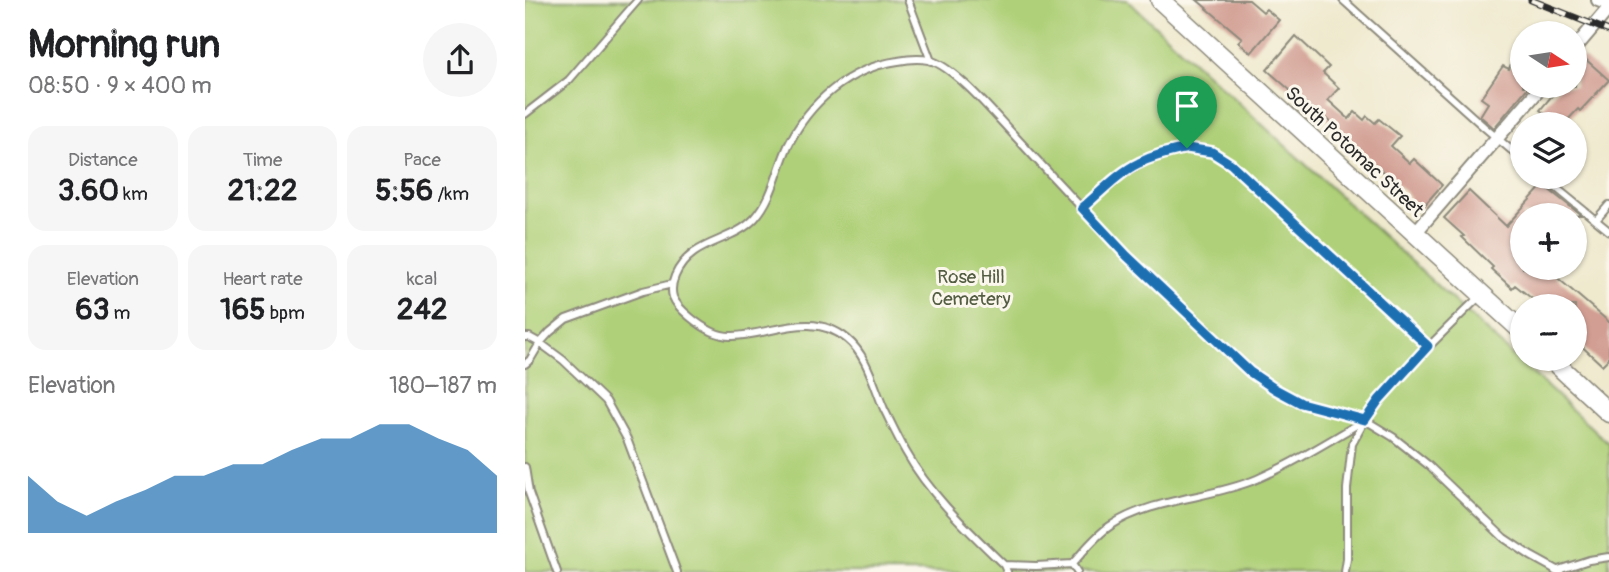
<!DOCTYPE html>
<meta charset="utf-8">
<style>
:root{--surface:#fff;--page:#f6f6f6;--text:#202124;--muted:#757577;--accent:#1f6fb2}
body{margin:0;font-family:Pangolin,sans-serif;background:var(--page);color:var(--text);height:100vh;display:flex;flex-direction:column;font-size:26px;white-space:nowrap}
*{box-sizing:border-box;margin:0}
p{font-size:23px;color:var(--muted)}
.icon{flex:none;width:38px;height:38px;fill:none;stroke:currentColor;stroke-width:2;stroke-linecap:round;stroke-linejoin:round}
.map{position:relative;flex:1;overflow:hidden}
.drawer{display:flex;flex-direction:column;background:var(--surface);width:525px}
.drawer>*{flex:none}
.needle{width:46px;rotate:102deg}
.fabs{position:absolute;left:985px;top:21px;display:grid;gap:14px}
.fabs a{display:grid;place-items:center;width:77px;height:77px;border-radius:50%;background:var(--surface);box-shadow:0 2px 5px #0004;font-size:35px}
.pin{position:absolute;display:grid;place-items:center;width:60px;height:60px;color:#fff;margin:-72px -30px;border-radius:50% 50% 50% 0;rotate:-45deg;box-shadow:0 0 7px #0007}
.pin .icon{rotate:45deg}
.round{display:grid;place-items:center;flex:none;width:74px;height:74px;border-radius:37px;background:var(--page)}
.head{display:flex;align-items:center;justify-content:space-between;height:119px;padding:0 28px}
h1{font-size:38px;font-weight:700;line-height:52px}
.stats{display:grid;grid-template-columns:repeat(3,1fr);gap:10px;height:119px;padding:7px 28px}
.stats div{display:grid;align-content:center;border-radius:18px;background:var(--page);text-align:center}
.stats b{font-size:30px;font-weight:700}
.stats small{font-size:19px;font-weight:400}
.stats p{font-size:19px}
.chart{height:196px;padding:14px 28px}
.chart p{display:flex;justify-content:space-between}
.chart svg{width:100%;height:126px;margin-top:7px;fill:var(--accent);opacity:.7}
main{display:flex;flex:1;min-height:0}
.map>svg:first-child{display:block}
.green{fill:#afd078;stroke:#6d7e52;stroke-width:2}
.building{fill:#d29e93}
.lines{fill:none;stroke-linecap:round;stroke-linejoin:round}
.lane-casing{stroke:#8d8a7c;stroke-width:10}
.street-casing{stroke:#8d8a7c;stroke-width:16}
.secondary-casing{stroke:#8d8a7c;stroke-width:21}
.lane{stroke:#fff;stroke-width:6}
.street{stroke:#fff;stroke-width:12}
.secondary{stroke:#fff;stroke-width:18}
.rail-casing{stroke:#2b2b2b;stroke-width:7}
.rail{stroke:#fbf7ec;stroke-width:4.5;stroke-dasharray:13;stroke-linecap:butt}
.route-casing{stroke:#fff;stroke-width:14}
.route{stroke:#1f6fb2;stroke-width:9}
.labels{text-anchor:middle;stroke-width:6;stroke-linejoin:round;paint-order:stroke}
.street-label{font-size:19px;fill:#2b2b2b;stroke:#fbf7ec}
.park-label{font-size:19px;fill:#535d42;stroke:#fbf7ec}
</style>
<main>
<section class="drawer">
<div class="head"><div><h1>Morning run</h1><p>08:50 · 9 × 400 m</p></div><a class="round"><svg class="icon" aria-label="share" viewBox="0 0 24 24"><path d="M12 15V3M7 8l5-5 5 5M5 13v7h14v-7"/></svg></a></div>
<div class="stats">
<div><p>Distance</p><b>3.60<small> km</small></b></div>
<div><p>Time</p><b>21:22</b></div>
<div><p>Pace</p><b>5:56<small> /km</small></b></div>
</div>
<div class="stats">
<div><p>Elevation</p><b>63<small> m</small></b></div>
<div><p>Heart rate</p><b>165<small> bpm</small></b></div>
<div><p>kcal</p><b>242</b></div>
</div>
<div class="chart"><p><span>Elevation</span>180–187 m</p>
<svg viewBox="0 0 160 44" preserveAspectRatio="none"><path d="M0 44V24L10 33L20 38L30 33L40 29L50 24L60 24L70 20L80 20L90 15L100 11L110 11L120 6L130 6L140 11L150 15L160 24V44z"/></svg>
</div>
</section>
<div class="map">
<svg width="1084" height="572" viewBox="0 0 1084 572">
<rect width="100%" height="100%" fill="#fbf7ec"/>
<filter id="ink" filterUnits="userSpaceOnUse"><feTurbulence type="fractalNoise" baseFrequency=".0143" numOctaves="2"/><feDisplacementMap in="SourceGraphic" scale="14" xChannelSelector="R" yChannelSelector="G"/><feConvolveMatrix kernelMatrix="1 2 1 2 8 2 1 2 1" color-interpolation-filters="sRGB"/></filter>
<filter id="wash" filterUnits="userSpaceOnUse"><feTurbulence type="fractalNoise" baseFrequency=".00686" numOctaves="4" result="noise"/><feDisplacementMap in="SourceGraphic" scale="28" xChannelSelector="R" yChannelSelector="G"/><feGaussianBlur stdDeviation="1.57" result="paint"/><feColorMatrix in="noise" values="0 0 0 0 0 0 0 0 0 0 0 0 0 0 0 0 0 1.4 0 .05"/><feComposite in="paint" operator="in"/></filter>
<g filter="url(#wash)">
<rect width="100%" height="100%" fill="#efe9ce"/>
<path class="green" d="M0,0h602l482,444v128h-1084z"/>
<g id="blocks">
<path class="building" d="M672,0h52l14,12 3,-3 13,11 -28,33 -13,-11 4,-4z
M771,36l33,31 -6,6 16,15 -11,12 21,19 6,-7 9,8 3,-4 8,7 4,-4 21,17 -9,10 19,17 4,-4 28,26 -21,24 -13,-11 2,-1 -35,-33 -2,2 -13,-12 1,-1 -15,-14 2,-2 -31,-27 -2,2 -48,-42z
M997,37l1,49h6l-35,42 -14,-12 8,-13 -7,-5 22,-32 6,3z
M1058,57l26,23 -29,31 -2,-2 -14,15h-7l-17,-14 20,-24h15v-19z
M1018,185l38,30h-58v53h23l63,54v36l-7,7 -27,-25v-34h-34l-26,-21 -3,3 -21,-19 2,-2 -31,-30 2,-1 -20,-18 25,-27 37,35z"/>
</g>
</g>
<g filter="url(#ink)">
<use href="#blocks" fill-opacity="0" stroke="#8d8a7c" stroke-width="2"/>
<g class="lines">
<defs>
<path id="lane" d="M383,0l23,61
M818,0l141,127 39,33
M0,114l44,-34 69,-80
M1018,177l66,54
M1071,220l13,-15
M0,337h4l11,6 10,-11 16,-13 77,-28 29,-7
M903,346l-197,-182c-6,-4 -12,-9 -19,-12 -11,-5 -26,-4 -38,-1 -39,8 -63,32 -92,57l45,48 123,116 25,17 26,14 64,17c34,-46 75,-85 116,-125
M0,364l5,-4 10,-17 23,17 43,41 21,38 50,133
M840,420l28,17 34,27 77,74 27,18 29,16
M0,467l4,26 28,79
M479,565l32,1 36,-2
M1030,571l34,-11 20,-3
M482,572l-3,-7c-36,-35 -74,-70 -98,-113 -8,-14 -15,-29 -22,-43 -10,-23 -17,-54 -37,-70 -35,-29 -76,-4 -114,-3 -16,1 -31,-9 -43,-19 -6,-5 -14,-12 -17,-20 -2,-7 -1,-14 2,-21 16,-37 56,-32 80,-58 18,-20 22,-48 33,-72 21,-44 61,-78 110,-85 10,-2 21,-3 31,-1 25,6 66,55 84,74 23,25 46,50 69,74
M552,572l-5,-8c12,-13 23,-28 38,-38 42,-28 100,-27 147,-47 37,-16 72,-38 108,-59
M820,572l2,-13v-70l5,-45 12,-22"/>
<path id="street" d="M1073,0l11,4
M1050,48l34,-40
M889,234l128,-148"/>
<path id="secondary" d="M635,0l363,332
M1026,359l58,54"/>
</defs>
<use href="#lane" class="lane-casing"/>
<use href="#street" class="street-casing"/>
<use href="#secondary" class="secondary-casing"/>
<use href="#lane" class="lane"/>
<use href="#street" class="street"/>
<use href="#secondary" class="secondary"/>
<defs>
<path id="rail" d="M1006,0l78,31"/>
</defs>
<use href="#rail" class="rail-casing"/>
<use href="#rail" class="rail"/>
</g>
</g>
<g class="lines" filter="url(#ink)">
<defs>
<path id="route" d="M662,148l25,4 19,12 197,182 -49,54 -14,20 -64,-17 -26,-14 -25,-17 -123,-116 -45,-48c18,-15 36,-35 57,-45 15,-8 31,-11 48,-15z"/>
</defs>
<use href="#route" class="route-casing"/>
<use href="#route" class="route"/>
</g>
<g class="labels">
<g class="street-label">
<text transform="translate(830 151) rotate(43)" y="7">South Potomac Street</text>
</g>
<g class="park-label">
<text x="446" y="283">Rose Hill<tspan x="446" dy="22">Cemetery</tspan></text>
</g>
</g>
</svg>
<div class="fabs">
<a><svg class="needle" viewBox="-14 -14 28 28"><path d="M0-13l5 13h-10z" fill="#e53935"/><path d="M0 13l5-13h-10z" fill="#757577"/></svg></a>
<a><svg class="icon" aria-label="layers" viewBox="0 0 24 24"><path d="M12 4l9 5-9 5-9-5zM3 14l9 5 9-5"/></svg></a>
<a>+</a>
<a>−</a>
</div>
<div class="pin" style="left:662px;top:148px;background:#1e9e55"><svg class="icon" aria-label="arrive" viewBox="0 0 24 24"><path d="M6 21V4h12l-3 4 3 4H6"/></svg></div>
</div>
</main>
